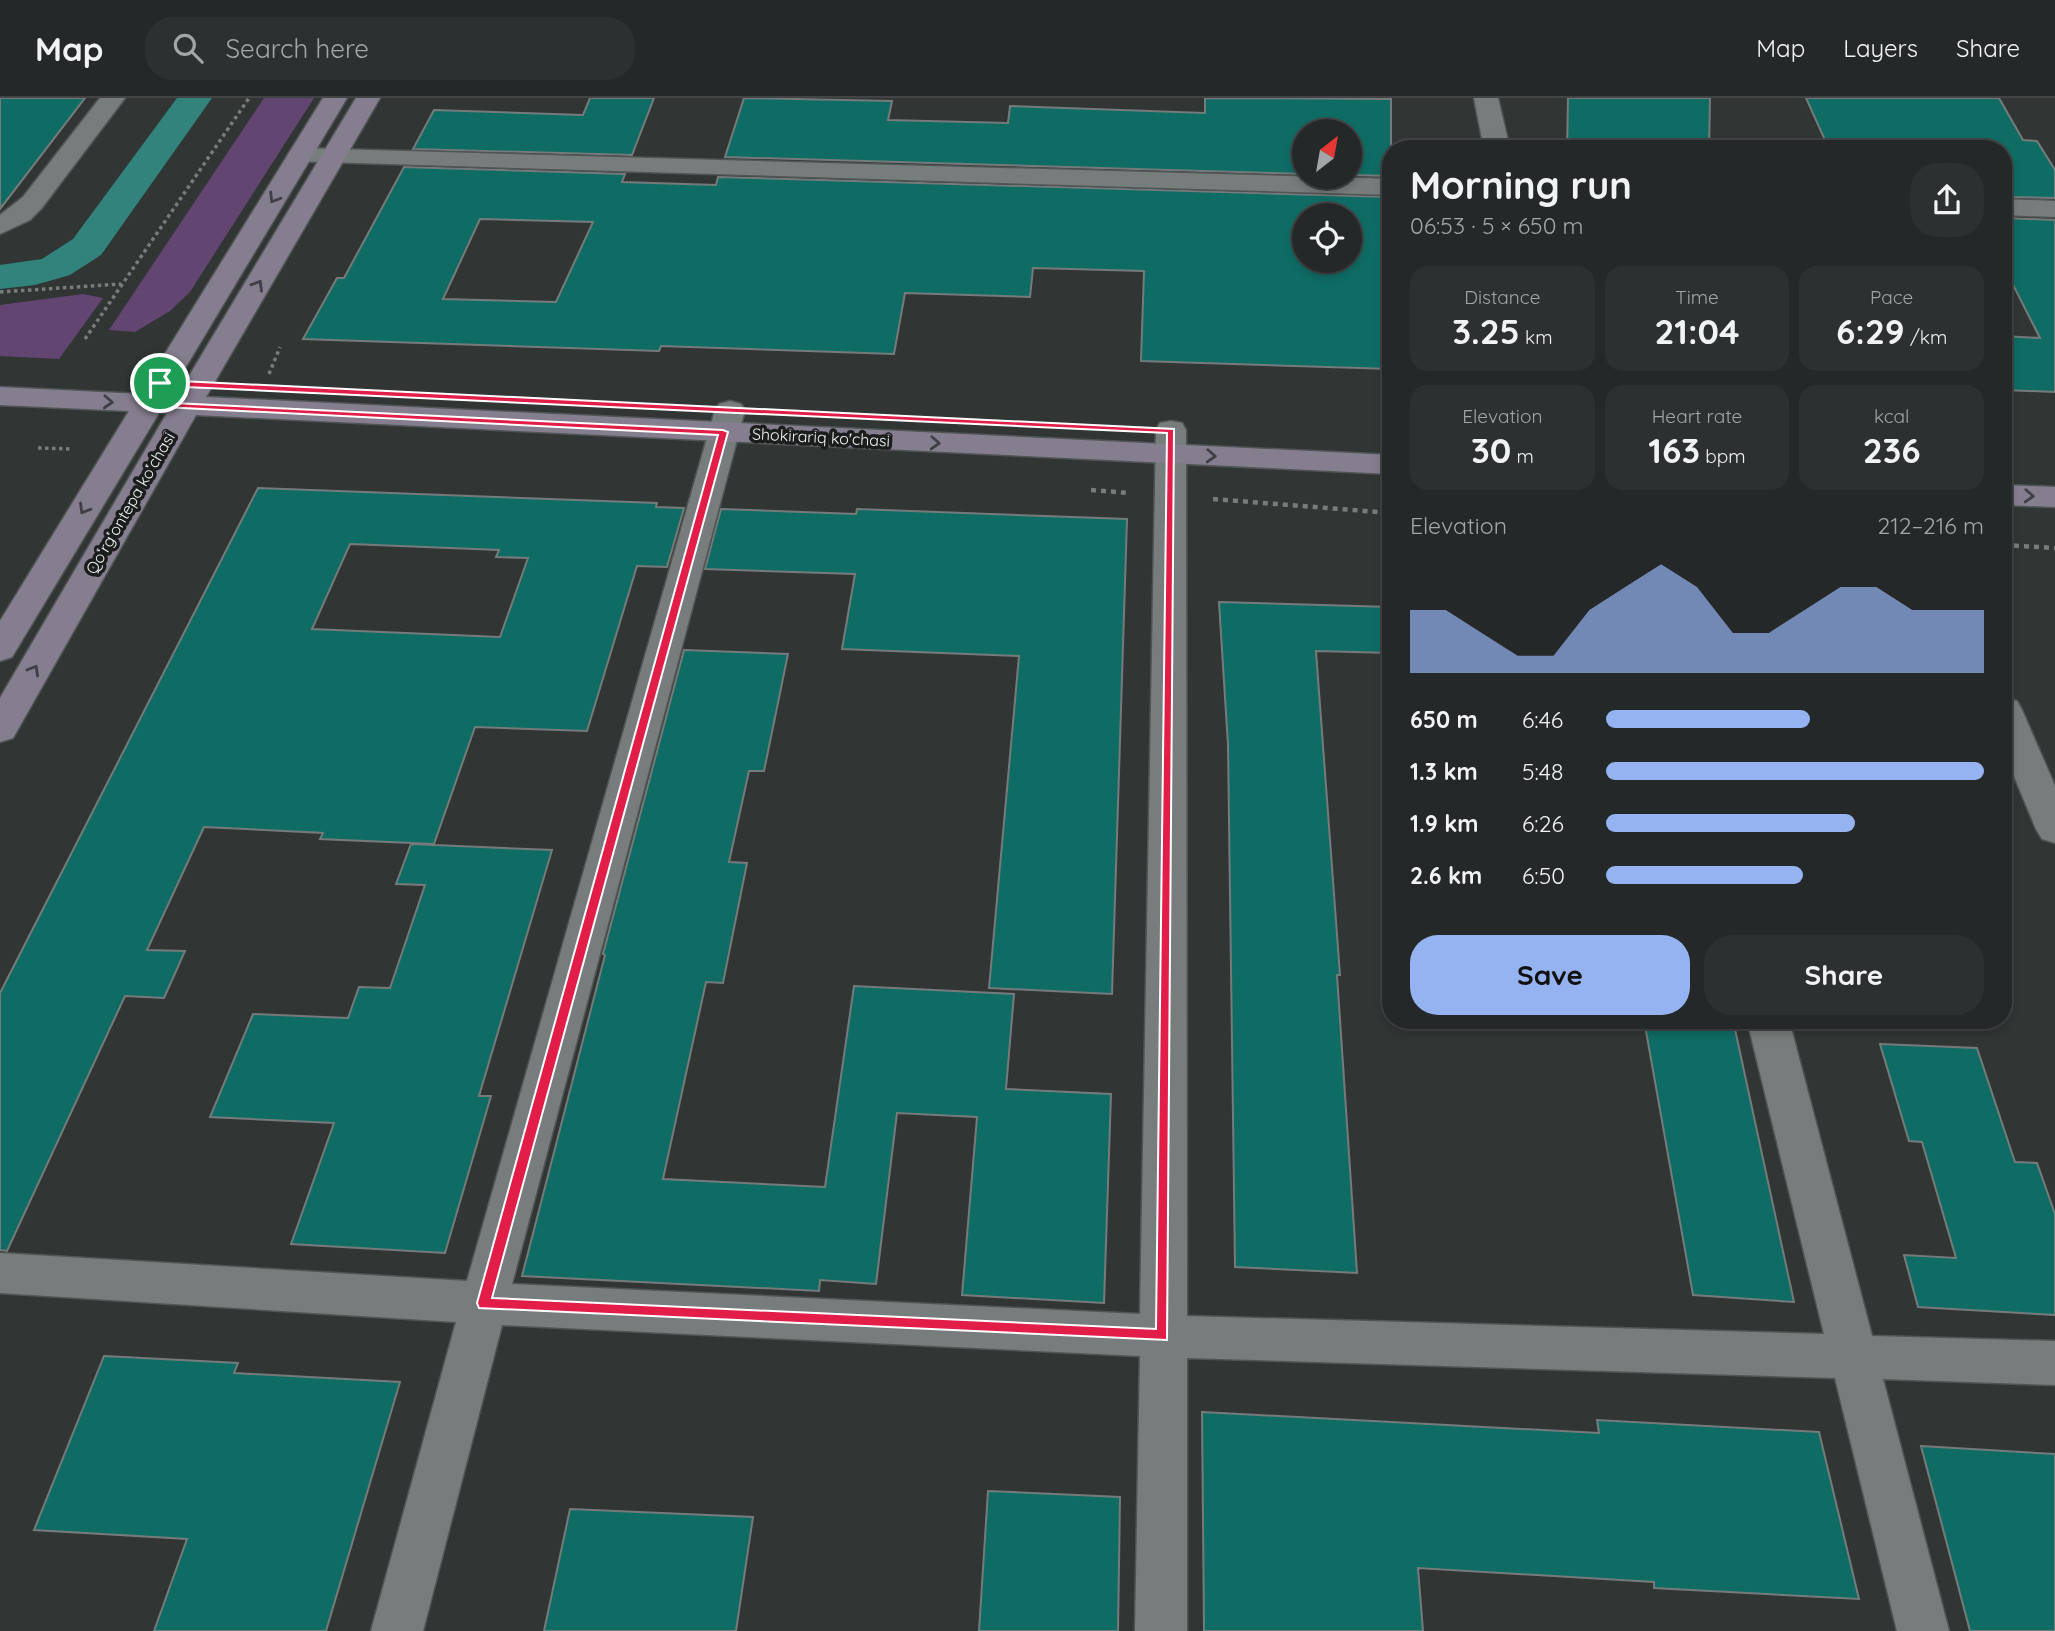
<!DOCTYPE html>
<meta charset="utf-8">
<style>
:root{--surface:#252828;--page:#2d3030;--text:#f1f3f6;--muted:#a3a6a8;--line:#424445;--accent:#95b2f1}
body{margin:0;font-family:Quicksand,sans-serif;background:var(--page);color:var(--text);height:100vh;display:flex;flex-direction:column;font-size:26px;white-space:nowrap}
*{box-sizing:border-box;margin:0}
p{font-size:23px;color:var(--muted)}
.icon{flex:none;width:38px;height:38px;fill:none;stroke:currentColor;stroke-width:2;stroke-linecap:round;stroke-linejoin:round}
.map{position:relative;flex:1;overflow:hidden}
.sheet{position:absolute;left:1382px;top:42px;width:630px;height:889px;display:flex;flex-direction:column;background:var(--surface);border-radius:28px;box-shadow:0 4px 10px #0003,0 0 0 2px var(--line)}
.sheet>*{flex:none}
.needle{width:46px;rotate:31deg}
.tools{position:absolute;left:1292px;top:21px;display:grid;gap:14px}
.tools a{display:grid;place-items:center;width:70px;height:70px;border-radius:50%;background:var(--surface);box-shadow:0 4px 10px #0003,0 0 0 2px var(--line);font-size:35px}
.pin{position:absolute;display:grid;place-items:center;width:60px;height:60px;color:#fff;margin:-30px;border:4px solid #fff;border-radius:50%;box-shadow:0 2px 7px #0007}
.round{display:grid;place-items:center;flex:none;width:74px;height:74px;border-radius:28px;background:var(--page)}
.headline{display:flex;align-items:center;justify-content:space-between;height:119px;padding:0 28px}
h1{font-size:38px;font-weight:800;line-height:52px}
.metrics{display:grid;grid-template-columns:repeat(3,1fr);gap:10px;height:119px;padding:7px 28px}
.metrics div{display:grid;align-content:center;border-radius:18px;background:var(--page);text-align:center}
.metrics b{font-size:35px;font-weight:800}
.metrics small{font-size:19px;font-weight:400}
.metrics p{font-size:19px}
.chart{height:196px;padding:14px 28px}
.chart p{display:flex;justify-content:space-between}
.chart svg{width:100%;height:126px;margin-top:7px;fill:var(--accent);opacity:.7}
.button{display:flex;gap:14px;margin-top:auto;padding:14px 28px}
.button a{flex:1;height:80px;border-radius:28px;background:var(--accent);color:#111;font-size:28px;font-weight:800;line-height:80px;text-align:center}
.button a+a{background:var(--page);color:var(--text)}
ul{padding:0 28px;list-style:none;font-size:23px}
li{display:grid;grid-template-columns:112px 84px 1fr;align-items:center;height:52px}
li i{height:18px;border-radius:9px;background:var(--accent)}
header{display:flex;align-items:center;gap:42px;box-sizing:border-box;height:98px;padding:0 35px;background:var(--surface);border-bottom:2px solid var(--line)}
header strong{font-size:33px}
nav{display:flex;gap:38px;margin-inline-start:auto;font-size:24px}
.search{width:490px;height:63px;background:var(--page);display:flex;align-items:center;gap:18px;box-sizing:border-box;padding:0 24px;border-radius:28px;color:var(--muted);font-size:26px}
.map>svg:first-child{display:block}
.green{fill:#624571}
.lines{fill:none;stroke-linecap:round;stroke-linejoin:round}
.canal{fill:#31837c;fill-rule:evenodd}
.building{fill:#0f6c65;stroke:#757b7a;stroke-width:2;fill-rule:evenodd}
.street-casing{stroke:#515555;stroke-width:3}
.secondary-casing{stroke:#515555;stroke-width:3}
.path-far1{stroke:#787c7b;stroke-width:3.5;stroke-dasharray:3.5 3.5;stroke-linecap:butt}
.path{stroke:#787c7b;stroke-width:4.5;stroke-dasharray:5 5;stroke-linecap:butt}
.street{fill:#777d7c;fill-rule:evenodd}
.secondary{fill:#857e8f;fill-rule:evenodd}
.oneway{stroke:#403f45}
.route{fill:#e11d48;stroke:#fff;stroke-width:2;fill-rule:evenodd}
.labels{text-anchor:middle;stroke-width:7;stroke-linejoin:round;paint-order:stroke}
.far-street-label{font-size:16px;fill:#f0f3f3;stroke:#1b1d1d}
</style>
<header>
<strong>Map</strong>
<div class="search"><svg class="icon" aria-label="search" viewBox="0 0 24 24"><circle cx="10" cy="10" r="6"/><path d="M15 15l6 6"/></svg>Search here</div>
<nav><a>Map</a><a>Layers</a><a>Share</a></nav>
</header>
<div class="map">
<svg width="2055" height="1533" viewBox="0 0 2055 1533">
<rect width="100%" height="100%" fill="#313635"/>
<path class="green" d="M264,0h50l-124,194 -20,19 -35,21 -26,-2z
M83,196l20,4 -44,61 -59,-3v-51z"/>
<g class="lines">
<path class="canal" d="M177,0h35l-111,157 -31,20 -35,10 -35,4v-24l42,-6 31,-20z"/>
</g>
<path class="building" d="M0,0h85l-85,111z
M590,0h64l-22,57 -219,-6 21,-39 149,5z
M744,0l148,3 -4,19 120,3 2,-17 195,7v-15l186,1v77l-42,-1v-44h-45v43l-579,-17z
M1568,0h142l-1,51h-142z
M1806,0h193l24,42 14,1 18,29v28l-51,-1v-48h-175z
M404,69l221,7 -3,8 94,3 2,-8 673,20v172l-250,-8 3,-90 -111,-3 -3,29 -125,-4 -11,61 -233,-8 -2,5 -356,-12 34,-61h7zM1304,117h45v46h-45zM480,121l113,3 -37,80 -113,-3z
M2004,120l51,2v172l-51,-2v-54l36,2 -36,-71z
M258,390l399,15 -1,4 28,1 -17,59 -30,-1 -50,165 -112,-4 -41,117 -114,-5 3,-6 -119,-6 -57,123 38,1 -21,47 -39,-2 -118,255 -7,-1v-257zM350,446l149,6 -3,7 32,1 -28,79 -188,-8z
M721,411l135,5 1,-5 270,10 -15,475 -123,-6 30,-332 -177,-7 13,-75 -150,-5z
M1219,504l172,5v46l-75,-2 24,324h-3l20,298 -122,-6 -7,-522z
M684,552l104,4 -24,117h-15l-20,91 18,1 -24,120 -17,-1 -43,197 162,8 29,-201 160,8 -8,95 105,5 -7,209 -142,-8 15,-178 -80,-4 -21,171 -56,-4 -1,11 -297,-15 83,-321 -2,-1z
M411,746l141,6 -73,246h12l-46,157 -154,-9 43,-121 -124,-6 43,-103 95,4 11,-31 31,1 35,-103 -29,-1z
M1644,922h89l61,282 -101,-7z
M1880,946l97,4 38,114 22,1 18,51v101l-137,-8 -14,-52 52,3 -34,-116 -13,-1z
M104,1258l134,7 -4,10 166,9 -74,249h-172l33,-92 -153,-9z
M1202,1314l397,21 -2,-13 222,12 40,167 -205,-11v-6l-236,-14 5,63h-219z
M1921,1348l134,8v177h-85z
M988,1393l132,6 -2,134h-139z
M570,1411l183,8 -17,114h-192z"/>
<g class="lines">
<defs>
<path id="street" d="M100,0h25l-84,111 -11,11 -30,14v-19l23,-18z
M1474,0h24l12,51h-26z
M300,50l1091,31v16l-1100,-34 -4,-5 4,-5z
M2004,101l51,2v16l-51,-2z
M730,303l11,3 4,6 -233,874 628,30 16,-884 4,-7 11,-2 11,2 4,7 1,886 637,18 -77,-314h42l83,316 183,5v44l-172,-6 66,252h-52l-62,-253 -648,-20v273h-52l5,-275 -638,-31 -79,306h-52l85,-309 -456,-29v-40l467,28 248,-871 4,-6z
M2004,600l13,3 5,9 33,76v57l-13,-4 -6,-10 -32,-77z"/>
<path id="secondary" d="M323,0h24l-178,297 8,1 179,-298h24l-174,299 1185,58v19l-1195,-59 -183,323 -13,4v-44l167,-285h-8l-147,244 -12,4v-40l129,-210 -129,-6v-18l140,7z
M2004,387l51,2v20l-51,-2z"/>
</defs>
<use href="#street" class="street-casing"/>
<use href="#secondary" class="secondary-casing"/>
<path class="path-far1" d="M0,194l121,-8
M85,241l164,-241
M269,276l11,-27
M38,350l34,1"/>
<path class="path" d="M1091,392l37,3
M1213,401l178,14
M2004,447l51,3"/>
<use href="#street" class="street"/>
<use href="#secondary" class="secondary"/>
</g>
<defs><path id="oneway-chevron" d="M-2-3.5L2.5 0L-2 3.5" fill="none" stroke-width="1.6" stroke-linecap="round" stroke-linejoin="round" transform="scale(1.75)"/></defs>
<g class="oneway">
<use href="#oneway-chevron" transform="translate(274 100) rotate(122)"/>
<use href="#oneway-chevron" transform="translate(258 187) rotate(-59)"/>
<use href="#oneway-chevron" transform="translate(108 304) rotate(3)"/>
<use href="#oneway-chevron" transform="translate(935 345) rotate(3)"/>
<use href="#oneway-chevron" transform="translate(1211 358) rotate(3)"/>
<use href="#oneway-chevron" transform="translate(2029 398) rotate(3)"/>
<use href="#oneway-chevron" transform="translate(84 411) rotate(121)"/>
<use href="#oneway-chevron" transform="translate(34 572) rotate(-60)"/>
</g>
<path class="route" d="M160,282l1014,49 -7,911 -688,-32 -2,-5 241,-868 -574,-29 12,-23zM163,288l1004,47 -11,896 -664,-31 236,-866 -5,-2 -570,-28z"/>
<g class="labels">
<g class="far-street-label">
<text transform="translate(821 339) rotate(3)" y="6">Shokirariq ko'chasi</text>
<text transform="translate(130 405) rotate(-60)" y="6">Qoʻrgʻontepa koʻchasi</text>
</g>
</g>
</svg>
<div class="tools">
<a><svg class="needle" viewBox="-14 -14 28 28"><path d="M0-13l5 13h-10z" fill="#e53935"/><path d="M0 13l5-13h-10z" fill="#a3a6a8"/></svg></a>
<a><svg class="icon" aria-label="locate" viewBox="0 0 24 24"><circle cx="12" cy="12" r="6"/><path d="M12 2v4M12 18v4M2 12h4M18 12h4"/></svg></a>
</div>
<div class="pin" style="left:160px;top:285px;background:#1e9e55"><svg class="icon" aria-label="arrive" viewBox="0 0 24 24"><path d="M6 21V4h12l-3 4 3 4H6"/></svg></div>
<section class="sheet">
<div class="headline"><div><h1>Morning run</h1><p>06:53 · 5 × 650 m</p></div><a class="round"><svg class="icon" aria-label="share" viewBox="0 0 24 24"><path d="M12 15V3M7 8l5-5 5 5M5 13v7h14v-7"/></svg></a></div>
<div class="metrics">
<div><p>Distance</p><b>3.25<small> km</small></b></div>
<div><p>Time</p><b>21:04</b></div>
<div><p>Pace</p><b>6:29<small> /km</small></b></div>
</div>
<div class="metrics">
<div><p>Elevation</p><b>30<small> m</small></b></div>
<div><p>Heart rate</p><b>163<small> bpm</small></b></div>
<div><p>kcal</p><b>236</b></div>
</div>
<div class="chart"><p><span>Elevation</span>212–216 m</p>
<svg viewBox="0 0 160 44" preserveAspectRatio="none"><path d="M0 44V22L10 22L20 30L30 38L40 38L50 22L60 14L70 6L80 14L90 30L100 30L110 22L120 14L130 14L140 22L150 22L160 22V44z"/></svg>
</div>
<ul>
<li><b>650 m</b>6:46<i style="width:54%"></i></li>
<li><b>1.3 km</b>5:48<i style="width:100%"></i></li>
<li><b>1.9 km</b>6:26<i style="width:66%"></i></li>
<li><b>2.6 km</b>6:50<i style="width:52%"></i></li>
</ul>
<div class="button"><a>Save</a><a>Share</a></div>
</section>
</div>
